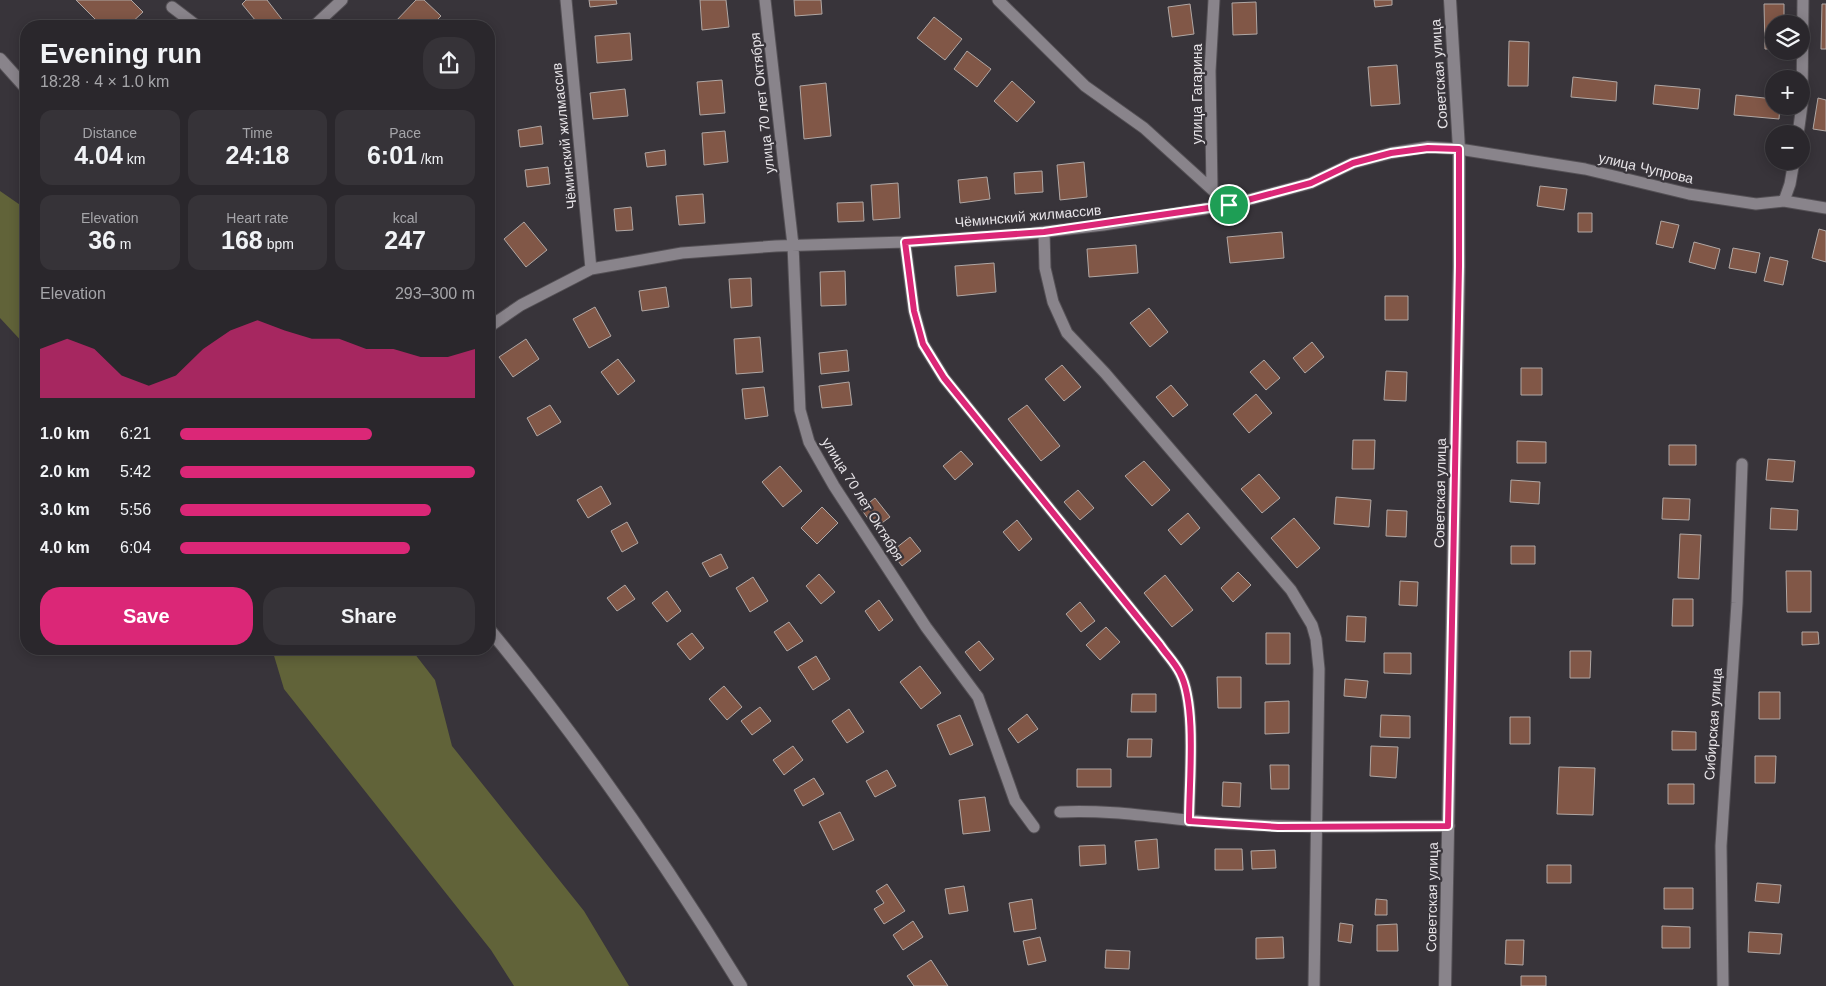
<!DOCTYPE html>
<meta charset="utf-8">
<style>
:root{--surface:#2a272c;--page:#363338;--text:#f1f3f6;--muted:#a5a5a9;--line:#464448;--accent:#db2777}
body{margin:0;font-family:Helvetica,sans-serif;background:var(--page);color:var(--text);height:100vh;display:flex;flex-direction:column;font-size:19px;white-space:nowrap}
*{box-sizing:border-box;margin:0}
p{font-size:16px;color:var(--muted)}
.icon{flex:none;width:28px;height:28px;fill:none;stroke:currentColor;stroke-width:2;stroke-linecap:round;stroke-linejoin:round}
.map{position:relative;flex:1;overflow:hidden}
.details{position:absolute;left:20px;top:20px;width:475px;height:635px;display:flex;flex-direction:column;background:var(--surface);border-radius:20px;box-shadow:0 2px 12px #0003,0 0 0 1px var(--line)}
.details>*{flex:none}
.tools{position:absolute;left:1765px;top:15px;display:grid;gap:10px}
.tools a{display:grid;place-items:center;width:45px;height:45px;border-radius:50%;background:var(--surface);box-shadow:0 2px 12px #0003,0 0 0 1px var(--line);font-size:25px}
.pin{position:absolute;display:grid;place-items:center;width:42px;height:42px;color:#fff;margin:-21px;border:2px solid #fff;border-radius:50%;box-shadow:0 1px 5px #0007}
.round{display:grid;place-items:center;flex:none;width:52px;height:52px;border-radius:20px;background:var(--page)}
.overview{display:flex;align-items:center;justify-content:space-between;height:85px;padding:0 20px}
h1{font-size:28px;font-weight:600;line-height:38px}
.metrics{display:grid;grid-template-columns:repeat(3,1fr);gap:8px;height:85px;padding:5px 20px}
.metrics div{display:grid;align-content:center;border-radius:12px;background:var(--page);text-align:center}
.metrics b{font-size:25px;font-weight:600}
.metrics small{font-size:14px;font-weight:400}
.metrics p{font-size:14px}
.chart{height:140px;padding:10px 20px}
.chart p{display:flex;justify-content:space-between}
.chart svg{width:100%;height:90px;margin-top:5px;fill:var(--accent);opacity:.7}
.cta{display:flex;gap:10px;margin-top:auto;padding:10px 20px}
.cta a{flex:1;height:58px;border-radius:20px;background:var(--accent);color:#fff;font-size:20px;font-weight:600;line-height:58px;text-align:center}
.cta a+a{background:var(--page);color:var(--text)}
ul{padding:0 20px;list-style:none;font-size:16px}
li{display:grid;grid-template-columns:80px 60px 1fr;align-items:center;height:38px}
li i{height:12px;border-radius:6px;background:var(--accent)}
.map>svg:first-child{display:block}
.forest{fill:#616339}
.building{fill:#815747;stroke:#b0a7a4}
.lines{fill:none;stroke-linecap:round;stroke-linejoin:round}
.minor-casing{stroke:#545055;stroke-width:13}
.secondary-casing{stroke:#545055;stroke-width:14}
.minor{stroke:#89848b;stroke-width:11}
.secondary{stroke:#89848b;stroke-width:12}
.route-casing{stroke:#fff;stroke-width:10}
.route{stroke:#db2777;stroke-width:6}
.labels{text-anchor:middle;stroke-width:4.5;stroke-linejoin:round;paint-order:stroke}
.street-label{font-size:14px;fill:#e7e4e8;stroke:#38343a}
</style>
<div class="map">
<svg width="1826" height="986" viewBox="0 0 1826 986">
<rect width="100%" height="100%" fill="#38343a"/>
<path class="forest" d="M0,191l26,18v137l-26,-28z
M272,649h139l24,31 17,66 132,165 45,75h-115l-23,-36 -207,-261z"/>
<path class="building" d="M76,0h55l12,12 -15,14h-26z
M246,0h21l17,22 -6,4h-18l-18,-22z
M416,0h8l17,16 -10,10h-34l-3,-3z
M589,0h27l1,4 -27,3z
M700,0h26l3,27 -27,3z
M794,0h27l1,14 -27,2z
M1374,0h18v5l-17,2z
M1256,2l1,32 -24,1 -1,-32z
M1190,4l4,30 -22,3 -4,-30z
M1764,4h20v20h-10v25h-9z
M1822,4h4v45h-5z
M934,17l28,22 -17,21 -28,-22z
M630,33l2,27 -35,3 -2,-27z
M1509,41l20,1 -1,44h-20z
M967,51l24,18 -14,18 -23,-18z
M1397,65l3,39 -29,2 -3,-39z
M1573,77l44,5 -1,19 -45,-4z
M722,80l3,33 -25,2 -3,-33z
M1012,81l23,21 -18,20 -23,-21z
M826,83l5,53 -27,3 -4,-53z
M1655,85l45,4 -2,20 -45,-5z
M625,89l3,27 -35,3 -3,-26z
M1736,95l38,4v7h6l-1,13 -45,-4z
M1818,98l8,2v31l-13,-2z
M541,126l2,18 -23,3 -2,-17z
M725,131l3,31 -24,3 -2,-32z
M665,150l1,15 -19,2 -2,-14z
M1084,162l3,35 -27,3 -3,-35z
M548,167l2,17 -23,3 -2,-17z
M1042,171l1,21 -28,2 -1,-21z
M987,177l3,22 -30,4 -2,-23z
M898,183l2,35 -27,2 -2,-35z
M1540,186l27,3 -3,21 -27,-4z
M703,194l2,29 -26,2 -3,-29z
M863,202l1,19 -26,1 -1,-19z
M631,207l2,23 -17,1 -2,-22z
M1578,213h14v19h-14z
M1661,221l18,4 -6,23 -17,-4z
M524,222l23,28 -21,17 -22,-28z
M1819,229l7,2v31l-14,-4z
M1282,232l2,26 -54,5 -3,-26z
M1694,242l26,7 -5,20 -26,-7z
M1136,245l2,28 -49,4 -2,-28z
M1733,248l27,5 -4,20 -27,-5z
M1770,257l18,4 -5,24 -19,-4z
M994,263l2,29 -39,4 -2,-30z
M845,271l1,34 -25,1 -1,-34z
M751,278l1,28 -21,2 -2,-29z
M666,287l3,20 -27,4 -3,-20z
M1385,296h23v24h-23z
M595,307l16,29 -22,12 -16,-29z
M1149,308l19,24 -18,15 -20,-24z
M760,337l3,35 -27,2 -2,-35z
M526,339l13,20 -26,18 -14,-20z
M1312,342l12,15 -19,16 -12,-15z
M847,350l2,21 -28,3 -2,-21z
M618,359l17,22 -17,14 -17,-23z
M1264,360l16,18 -14,12 -16,-18z
M1062,365l19,22 -17,14 -19,-22z
M1521,368h21v27h-21z
M1386,371l21,1 -1,29 -22,-1z
M849,382l3,23 -30,3 -3,-22z
M1171,385l17,20 -15,12 -17,-20z
M764,387l4,29 -23,3 -3,-30z
M1256,394l16,19 -23,20 -16,-19z
M550,405l11,17 -24,14 -10,-18z
M1027,405l33,41 -19,15 -33,-42z
M1353,440h22l-1,29h-22z
M1517,441l29,1v21h-29z
M1669,445h27v20h-27z
M961,451l12,13 -18,16 -12,-14z
M1768,459l27,2 -2,21 -27,-2z
M1144,461l26,29 -18,16 -27,-30z
M780,466l22,25 -19,16 -21,-25z
M1259,474l21,24 -18,15 -21,-24z
M1511,480l29,2 -1,22 -29,-2z
M601,486l10,18 -23,14 -11,-18z
M1078,490l16,18 -14,12 -16,-18z
M1336,497l35,3 -2,27 -35,-3z
M875,498l15,19 -15,11 -14,-19z
M1663,498l27,1 -1,21 -27,-1z
M822,507l16,16 -21,21 -16,-16z
M1771,508l27,2 -1,20 -27,-1z
M1387,510l20,1 -1,26 -20,-1z
M1188,513l12,15 -19,17 -13,-15z
M1294,518l26,30 -23,20 -26,-30z
M1017,520l15,19 -13,12 -16,-19z
M627,522l11,21 -16,9 -11,-21z
M1680,534l21,1 -2,44 -21,-1z
M910,537l11,14 -19,15 -11,-14z
M1511,546h24v18h-24z
M721,554l7,14 -18,9 -8,-14z
M1786,571h25v41h-24z
M1238,572l13,13 -18,17 -12,-14z
M819,574l16,18 -14,12 -15,-18z
M1165,575l28,35 -21,17 -28,-34z
M753,577l15,24 -18,11 -14,-24z
M1400,581l18,1 -1,24 -18,-1z
M625,585l10,14 -18,12 -10,-13z
M667,591l14,20 -14,11 -15,-19z
M1673,599h20v27h-21z
M879,600l14,20 -14,11 -14,-20z
M1080,602l15,19 -14,11 -15,-18z
M1347,616l19,1 -1,25 -19,-1z
M789,622l14,19 -16,10 -13,-19z
M1106,627l14,15 -20,18 -14,-15z
M1802,632h16l1,12 -17,1z
M692,633l12,15 -14,12 -13,-16z
M1266,633h24v31h-24z
M979,641l15,18 -14,12 -15,-19z
M1570,651h21l-1,27h-20z
M1384,653h27v21l-27,-1z
M816,656l14,23 -17,11 -15,-23z
M920,666l21,27 -20,16 -21,-27z
M1217,677h24v31h-23z
M1345,679l23,2 -2,17 -22,-2z
M724,686l18,21 -15,13 -18,-21z
M1759,692h21v27h-21z
M1132,694h24v18h-25z
M1289,701v32l-24,1v-32z
M760,707l11,14 -19,14 -11,-14z
M849,709l15,23 -17,11 -15,-22z
M1027,714l11,15 -20,14 -10,-14z
M960,715l13,30 -23,10 -13,-30z
M1381,715l29,1v22l-30,-1z
M1510,717h20v27h-20z
M1672,731l24,1v18h-24z
M1128,739h24l-1,18h-24z
M793,746l10,14 -19,15 -11,-15z
M1371,746l27,1 -2,31 -26,-2z
M1755,756h21l-1,27h-20z
M1270,765h19v24h-18z
M1559,767l36,1 -2,47 -36,-1z
M1077,769h34v18h-34z
M887,770l9,16 -21,11 -9,-16z
M814,778l10,16 -21,12 -9,-16z
M1223,782l18,1 -1,24 -18,-1z
M1668,784h26v20h-26z
M985,797l5,34 -27,3 -4,-34z
M840,812l14,28 -21,10 -14,-28z
M1157,839l2,29 -21,2 -3,-29z
M1105,845l1,19 -26,2 -1,-20z
M1215,849h27l1,21h-28z
M1275,850l1,18 -24,1 -1,-18z
M1547,865h24v18h-24z
M1757,883l24,2 -2,18 -24,-2z
M887,884l18,27 -21,13 -10,-15 10,-6 -8,-12z
M964,886l4,25 -19,3 -4,-25z
M1664,888h29v21h-29z
M1032,899l4,30 -22,3 -5,-29z
M1376,899l11,1v15h-12z
M913,921l10,16 -20,13 -10,-15z
M1340,923l13,2 -2,18 -13,-2z
M1397,924l1,27h-21v-26z
M1662,926l28,1v21h-28z
M1749,932l33,2 -2,20 -32,-2z
M1040,937l6,24 -18,4 -5,-24z
M1283,937l1,21 -28,1v-21z
M1506,940h18l-1,25 -18,-1z
M1106,950l24,1 -1,18 -24,-1z
M931,960l17,26h-34l-7,-10z
M1521,976h25v10h-25z"/>
<g class="lines">
<defs>
<path id="minor" d="M566,0l25,269
M765,0l28,245 7,165 9,32 25,44 92,141 52,70 37,104 19,26
M998,0l87,86 59,42 85,77
M172,7l25,19
M314,26l28,-26
M1798,134l4,-29 1,-105
M1212,188l-2,-117 4,-71
M1784,201l6,-17 4,-23
M1044,232l1,36 8,34 14,31 38,40 186,217 21,35 4,14 3,30 -5,317
M905,242l9,69 9,33 21,34 216,267c6,9 15,18 20,28 17,32 9,110 9,148
M489,327l32,-22 70,-36 91,-16 94,-7 129,-4 121,-8 77,-9 126,-20 82,-22 42,-20 38,-10 37,-6 31,2 126,20 104,25 67,10 28,-3 42,7
M1060,812c58,-3 116,9 175,12 71,5 142,2 214,2
M1723,986l-2,-140 16,-243 5,-139"/>
<path id="secondary" d="M0,59l26,29
M489,629c92,112 176,233 252,357
M1445,986l14,-719v-118l-9,-149"/>
</defs>
<use href="#minor" class="minor-casing"/>
<use href="#secondary" class="secondary-casing"/>
<use href="#minor" class="minor"/>
<use href="#secondary" class="secondary"/>
</g>
<g class="lines">
<defs>
<path id="route" d="M1428,148l31,1v117l-11,560 -170,1 -89,-6c0,-38 8,-116 -9,-148 -5,-10 -14,-19 -20,-28l-216,-267 -21,-34 -9,-33 -9,-69 139,-10 185,-27 82,-22 42,-20 38,-10z"/>
</defs>
<use href="#route" class="route-casing"/>
<use href="#route" class="route"/>
</g>
<g class="labels">
<g class="street-label">
<text transform="translate(1439 74) rotate(-94)" y="5">Советская улица</text>
<text transform="translate(1197 94) rotate(-90)" y="5">улица Гагарина</text>
<text transform="translate(762 103) rotate(-96)" y="5">улица 70 лет Октября</text>
<text transform="translate(564 136) rotate(-96)" y="5">Чёминский жилмассив</text>
<text transform="translate(1646 168) rotate(13)" y="5">улица Чупрова</text>
<text transform="translate(1028 216) rotate(-5)" y="5">Чёминский жилмассив</text>
<text transform="translate(1440 493) rotate(-89)" y="5">Советская улица</text>
<text transform="translate(863 499) rotate(58)" y="5">улица 70 лет Октября</text>
<text transform="translate(1713 724) rotate(-86)" y="5">Сибирская улица</text>
<text transform="translate(1432 897) rotate(-89)" y="5">Советская улица</text>
</g>
</g>
</svg>
<div class="tools">
<a><svg class="icon" aria-label="layers" viewBox="0 0 24 24"><path d="M12 4l9 5-9 5-9-5zM3 14l9 5 9-5"/></svg></a>
<a>+</a>
<a>−</a>
</div>
<div class="pin" style="left:1229px;top:205px;background:#1e9e55"><svg class="icon" aria-label="arrive" viewBox="0 0 24 24"><path d="M6 21V4h12l-3 4 3 4H6"/></svg></div>
<section class="details">
<div class="overview"><div><h1>Evening run</h1><p>18:28 · 4 × 1.0 km</p></div><a class="round"><svg class="icon" aria-label="share" viewBox="0 0 24 24"><path d="M12 15V3M7 8l5-5 5 5M5 13v7h14v-7"/></svg></a></div>
<div class="metrics">
<div><p>Distance</p><b>4.04<small> km</small></b></div>
<div><p>Time</p><b>24:18</b></div>
<div><p>Pace</p><b>6:01<small> /km</small></b></div>
</div>
<div class="metrics">
<div><p>Elevation</p><b>36<small> m</small></b></div>
<div><p>Heart rate</p><b>168<small> bpm</small></b></div>
<div><p>kcal</p><b>247</b></div>
</div>
<div class="chart"><p><span>Elevation</span>293–300 m</p>
<svg viewBox="0 0 160 44" preserveAspectRatio="none"><path d="M0 44V20L10 15L20 20L30 33L40 38L50 33L60 20L70 11L80 6L90 11L100 15L110 15L120 20L130 20L140 24L150 24L160 20V44z"/></svg>
</div>
<ul>
<li><b>1.0 km</b>6:21<i style="width:65%"></i></li>
<li><b>2.0 km</b>5:42<i style="width:100%"></i></li>
<li><b>3.0 km</b>5:56<i style="width:85%"></i></li>
<li><b>4.0 km</b>6:04<i style="width:78%"></i></li>
</ul>
<div class="cta"><a>Save</a><a>Share</a></div>
</section>
</div>
